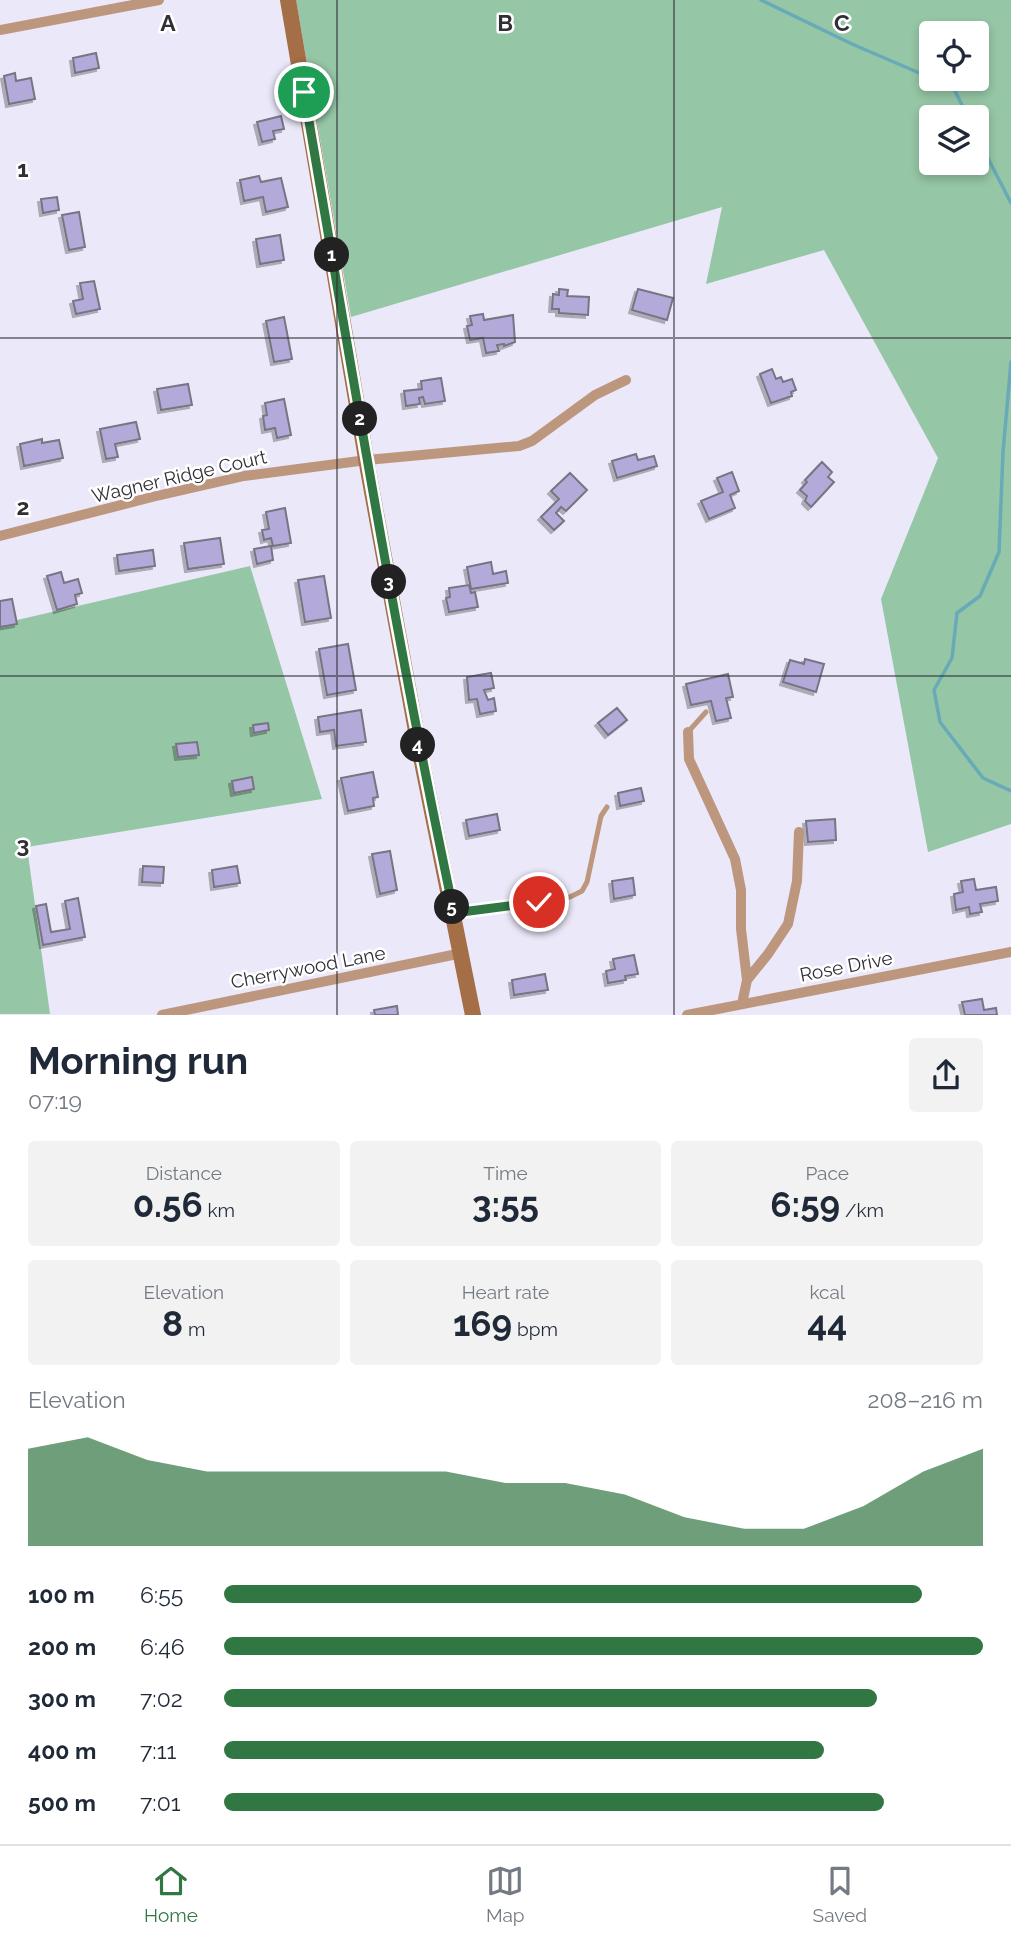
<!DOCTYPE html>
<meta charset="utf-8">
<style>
:root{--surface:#fff;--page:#f2f2f3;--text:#1f2937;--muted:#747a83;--line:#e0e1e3;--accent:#317743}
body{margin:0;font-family:Raleway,sans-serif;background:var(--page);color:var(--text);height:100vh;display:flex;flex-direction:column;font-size:26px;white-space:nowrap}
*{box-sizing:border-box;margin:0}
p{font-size:23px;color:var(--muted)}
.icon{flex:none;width:38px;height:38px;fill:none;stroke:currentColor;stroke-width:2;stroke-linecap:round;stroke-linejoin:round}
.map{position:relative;height:1015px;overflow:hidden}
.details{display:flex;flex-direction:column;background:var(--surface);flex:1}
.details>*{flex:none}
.buttons{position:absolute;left:919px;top:21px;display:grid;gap:14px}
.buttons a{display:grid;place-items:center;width:70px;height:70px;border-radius:7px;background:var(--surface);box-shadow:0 4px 10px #0003;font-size:35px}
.pin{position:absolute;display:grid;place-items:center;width:60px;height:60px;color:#fff;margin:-30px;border:4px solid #fff;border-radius:50%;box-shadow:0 2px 7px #0007}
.km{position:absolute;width:35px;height:35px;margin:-18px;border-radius:50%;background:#222;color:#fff;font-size:19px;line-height:35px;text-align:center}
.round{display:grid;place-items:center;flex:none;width:74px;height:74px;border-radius:7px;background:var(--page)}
.head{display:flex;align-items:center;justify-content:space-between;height:119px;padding:0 28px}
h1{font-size:38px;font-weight:700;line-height:52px}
.stats{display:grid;grid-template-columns:repeat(3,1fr);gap:10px;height:119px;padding:7px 28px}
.stats div{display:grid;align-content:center;border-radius:7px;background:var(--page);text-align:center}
.stats b{font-size:35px;font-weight:700}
.stats small{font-size:19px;font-weight:400}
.stats p{font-size:19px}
.chart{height:196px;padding:14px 28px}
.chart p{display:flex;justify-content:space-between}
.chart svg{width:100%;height:126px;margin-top:7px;fill:var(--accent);opacity:.7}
ul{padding:0 28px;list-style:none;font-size:23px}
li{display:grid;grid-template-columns:112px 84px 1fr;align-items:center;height:52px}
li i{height:18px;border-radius:9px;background:var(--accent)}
.tab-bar{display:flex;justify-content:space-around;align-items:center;height:98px;border-top:2px solid var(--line);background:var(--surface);font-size:19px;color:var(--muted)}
.tab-bar a{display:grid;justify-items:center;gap:4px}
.tab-bar .current{color:var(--accent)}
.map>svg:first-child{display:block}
.forest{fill:#95c6a5;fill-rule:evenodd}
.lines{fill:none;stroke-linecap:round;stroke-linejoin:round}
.stream{stroke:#69aab8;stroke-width:3.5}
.building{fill:#b4aada;stroke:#777583;stroke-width:2;filter:url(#shadow)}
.service{stroke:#bd977d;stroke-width:5}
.minor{stroke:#bd977d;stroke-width:10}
.secondary{stroke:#a46e47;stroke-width:16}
.route-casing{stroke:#fff;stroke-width:14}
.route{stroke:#317743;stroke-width:9}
.grid{fill:none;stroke:#302f35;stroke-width:2;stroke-opacity:0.55}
.labels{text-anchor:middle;stroke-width:5;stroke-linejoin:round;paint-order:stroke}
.street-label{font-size:19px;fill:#302f35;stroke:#fff}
.grid-label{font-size:23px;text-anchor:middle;font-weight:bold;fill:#302f35;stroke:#fff;stroke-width:5;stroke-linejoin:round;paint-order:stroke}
</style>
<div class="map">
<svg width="1011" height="1015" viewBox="0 0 1011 1015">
<defs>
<filter id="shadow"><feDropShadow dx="-3" dy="3" stdDeviation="0" flood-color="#0004"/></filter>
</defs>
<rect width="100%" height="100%" fill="#ebe8f9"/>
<path class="forest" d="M296,0h715v824l-83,28 -47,-253 57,-141 -114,-208 -118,34 16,-77 -371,110zM931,33h45v46h-45zM931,117h45v46h-45z
M250,566l72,233 -295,48 23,167h-50v-390z"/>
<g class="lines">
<path class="stream" d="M761,0l91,44 79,34
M934,79l19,8 15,30
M976,135l35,68
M1011,362l-8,90 -4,100 -19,44 -23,17 -5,45 -18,32 6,32 43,56 28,13"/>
</g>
<path class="building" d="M96,53l3,15 -24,5 -2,-15z
M15,73l1,8 15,-3 4,21 -26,5 -5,-28z
M281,116l3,13 -11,2 2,8 -13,3 -5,-20z
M259,176l2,6 20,-4 7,29 -22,5 -3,-15 -19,4 -4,-21z
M57,197l2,13 -16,3 -2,-14z
M79,212l6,35 -16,3 -7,-35z
M280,235l4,25 -24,4 -4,-25z
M94,281l6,28 -24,5 -3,-13 10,-2 -3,-16z
M559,289l9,1 -1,6 22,1 -1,18 -29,-2v-4h-7l1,-15 6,1z
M638,289l35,9 -6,22 -35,-10z
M483,314l1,6 29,-5 2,27 -11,4v-2l-7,1 2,6 -13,2 -3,-15 -13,2 -3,-14 5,-1 -2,-9z
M284,317l8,42 -18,3 -8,-41z
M772,369l4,10 5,-2 2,5 9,-3 4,11 -5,2 1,4 -21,7 -11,-29z
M441,378l4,23 -20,3 -2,-7 -4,1 1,6 -14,2 -2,-15 18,-2 -1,-8z
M188,384l4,21 -31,5 -4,-21z
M284,399l7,36 -14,3 -2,-10 -10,2 -2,-14 4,-1 -2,-12z
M136,422l4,17 -25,5 3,13 -12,2 -6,-30z
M42,439v4l17,-3 4,18 -39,8 -4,-22z
M636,454l2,6 16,-4 3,10 -40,12 -5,-17z
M822,462l10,10 -4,5 6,5 -23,25 -6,-6 2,-5 -7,-6 7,-8 -2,-2z
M732,472l7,19 -9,4 5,13 -26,11 -8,-18 22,-9 -6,-14z
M570,473l17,17 -21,21 -5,-4 -5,6 8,8 -10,9 -13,-13 18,-18 -8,-8z
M285,508l6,35 -18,3 -2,-8 -7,2 -2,-10 7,-1 -3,-17z
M220,538l4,26 -36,5 -4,-26z
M271,546l2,14 -16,4 -3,-15z
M153,550l2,16 -36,5 -2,-16z
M491,562l2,12 13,-3 2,12 -37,6 -4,-22z
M61,572l3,11 14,-4 4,14 -7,2 2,9 -20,6 -10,-34z
M324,576l7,42 -26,4 -7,-42z
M469,585l2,8 4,-1 3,15 -29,5 -3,-14 4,-1 -1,-9z
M12,599l5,25 -17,3v-26z
M348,644l8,46 -29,5 -8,-46z
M805,659l19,5 -8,28 -33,-10 7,-22 14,4z
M491,673l3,15 -10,2 4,10 6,-2 2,13 -16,3 -3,-15 -8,1 -2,-23z
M728,674l5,23 -7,1 5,20 -15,3 -5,-20 -20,4 -5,-21z
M617,708l10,12 -19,15 -10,-12z
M361,710l5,32 -30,4 -2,-16 -14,2 -2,-15z
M268,723l1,7 -15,3 -1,-8z
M197,742l2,13 -21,2 -2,-13z
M373,772l5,25 -5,1 1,8 -26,5 -7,-33z
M252,777l2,12 -20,4 -2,-12z
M641,788l3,13 -24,5 -2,-13z
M497,814l3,16 -31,6 -3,-16z
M835,819l1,21 -28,2 -2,-21z
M390,851l7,39 -17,4 -8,-40z
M143,866l21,1 -1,16 -21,-1z
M237,866l3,17 -26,4 -2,-17z
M633,878l2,17 -21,4 -2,-18z
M974,879l2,11 20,-3 2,14 -18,3 2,8 -12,2 -1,-7 -13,3 -2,-16 9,-2 -2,-11z
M78,898l7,39 -42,8 -7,-39 10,-2 5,28 19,-3 -5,-28z
M634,955l4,19 -13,2 1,4 -18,3 -2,-12 9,-2 -2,-10z
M545,974l3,16 -34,5 -2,-15z
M982,999l2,11 12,-2 1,7h-32l-3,-13z
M397,1006l1,9h-23l-1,-5z"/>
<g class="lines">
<path class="service" d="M688,732l18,-20
M454,913l116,-16 12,-6 5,-9 14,-66 6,-9"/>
<path class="minor" d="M0,30l159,-30
M0,536l152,-39 92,-21 123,-16 152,-14 13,-5 63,-46 31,-15
M688,732l1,27 46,100 6,31v39l6,51
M742,1004l5,-24 21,-26 20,-30 9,-43 2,-49
M162,1015l300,-62
M687,1015l324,-63"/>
<path class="secondary" d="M288,0l80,470 51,277 54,268"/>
</g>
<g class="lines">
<defs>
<path id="route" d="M304,92c47,274 92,548 150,821l85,-11"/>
</defs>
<use href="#route" class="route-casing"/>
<use href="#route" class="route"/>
</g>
<path class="grid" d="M337,0v1015M674,0v1015M0,338h1011M0,676h1011"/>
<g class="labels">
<g class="street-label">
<text transform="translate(179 476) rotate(-13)" y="7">Wagner Ridge Court</text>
<text transform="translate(846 966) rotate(-11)" y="7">Rose Drive</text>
<text transform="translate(308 967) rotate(-11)" y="7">Cherrywood Lane</text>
</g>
</g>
<g class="grid-label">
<text x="168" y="31">A</text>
<text x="505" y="31">B</text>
<text x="842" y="31">C</text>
<text x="23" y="177">1</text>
<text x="23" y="515">2</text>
<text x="23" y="853">3</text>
</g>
</svg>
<div class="buttons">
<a><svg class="icon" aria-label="locate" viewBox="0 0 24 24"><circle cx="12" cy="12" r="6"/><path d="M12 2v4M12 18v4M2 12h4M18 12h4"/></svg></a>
<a><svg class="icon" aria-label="layers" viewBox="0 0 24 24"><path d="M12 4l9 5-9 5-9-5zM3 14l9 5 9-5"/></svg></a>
</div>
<div class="pin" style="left:304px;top:92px;background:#1e9e55"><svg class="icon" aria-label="arrive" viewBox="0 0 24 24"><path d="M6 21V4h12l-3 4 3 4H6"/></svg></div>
<div class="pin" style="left:539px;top:902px;background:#d93025"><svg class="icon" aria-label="check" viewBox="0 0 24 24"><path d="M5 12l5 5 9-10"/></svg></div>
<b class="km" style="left:332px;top:255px">1</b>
<b class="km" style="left:360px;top:419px">2</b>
<b class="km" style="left:389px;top:582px">3</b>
<b class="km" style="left:418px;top:745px">4</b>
<b class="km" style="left:452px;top:907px">5</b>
</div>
<section class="details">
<div class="head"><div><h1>Morning run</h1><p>07:19</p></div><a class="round"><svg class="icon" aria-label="share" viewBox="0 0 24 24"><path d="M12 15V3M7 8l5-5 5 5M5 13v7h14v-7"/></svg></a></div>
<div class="stats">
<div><p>Distance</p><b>0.56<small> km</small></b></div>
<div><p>Time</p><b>3:55</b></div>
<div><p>Pace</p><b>6:59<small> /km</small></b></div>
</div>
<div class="stats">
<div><p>Elevation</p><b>8<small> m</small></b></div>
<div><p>Heart rate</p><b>169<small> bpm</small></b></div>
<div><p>kcal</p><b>44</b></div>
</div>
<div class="chart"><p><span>Elevation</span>208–216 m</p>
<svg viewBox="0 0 160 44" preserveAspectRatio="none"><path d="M0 44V10L10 6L20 14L30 18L40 18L50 18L60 18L70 18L80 22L90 22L100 26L110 34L120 38L130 38L140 30L150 18L160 10V44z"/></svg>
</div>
<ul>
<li><b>100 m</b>6:55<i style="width:92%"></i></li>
<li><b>200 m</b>6:46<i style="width:100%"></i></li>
<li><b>300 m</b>7:02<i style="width:86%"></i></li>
<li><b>400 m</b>7:11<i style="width:79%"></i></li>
<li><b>500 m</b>7:01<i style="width:87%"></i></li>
</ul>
</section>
<nav class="tab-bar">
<a class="current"><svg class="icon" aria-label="home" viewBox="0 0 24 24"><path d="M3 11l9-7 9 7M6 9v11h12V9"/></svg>Home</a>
<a><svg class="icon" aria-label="map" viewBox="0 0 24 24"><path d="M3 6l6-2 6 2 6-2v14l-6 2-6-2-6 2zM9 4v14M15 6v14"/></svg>Map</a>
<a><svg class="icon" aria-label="saved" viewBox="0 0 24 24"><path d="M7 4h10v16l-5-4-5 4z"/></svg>Saved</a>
</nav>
